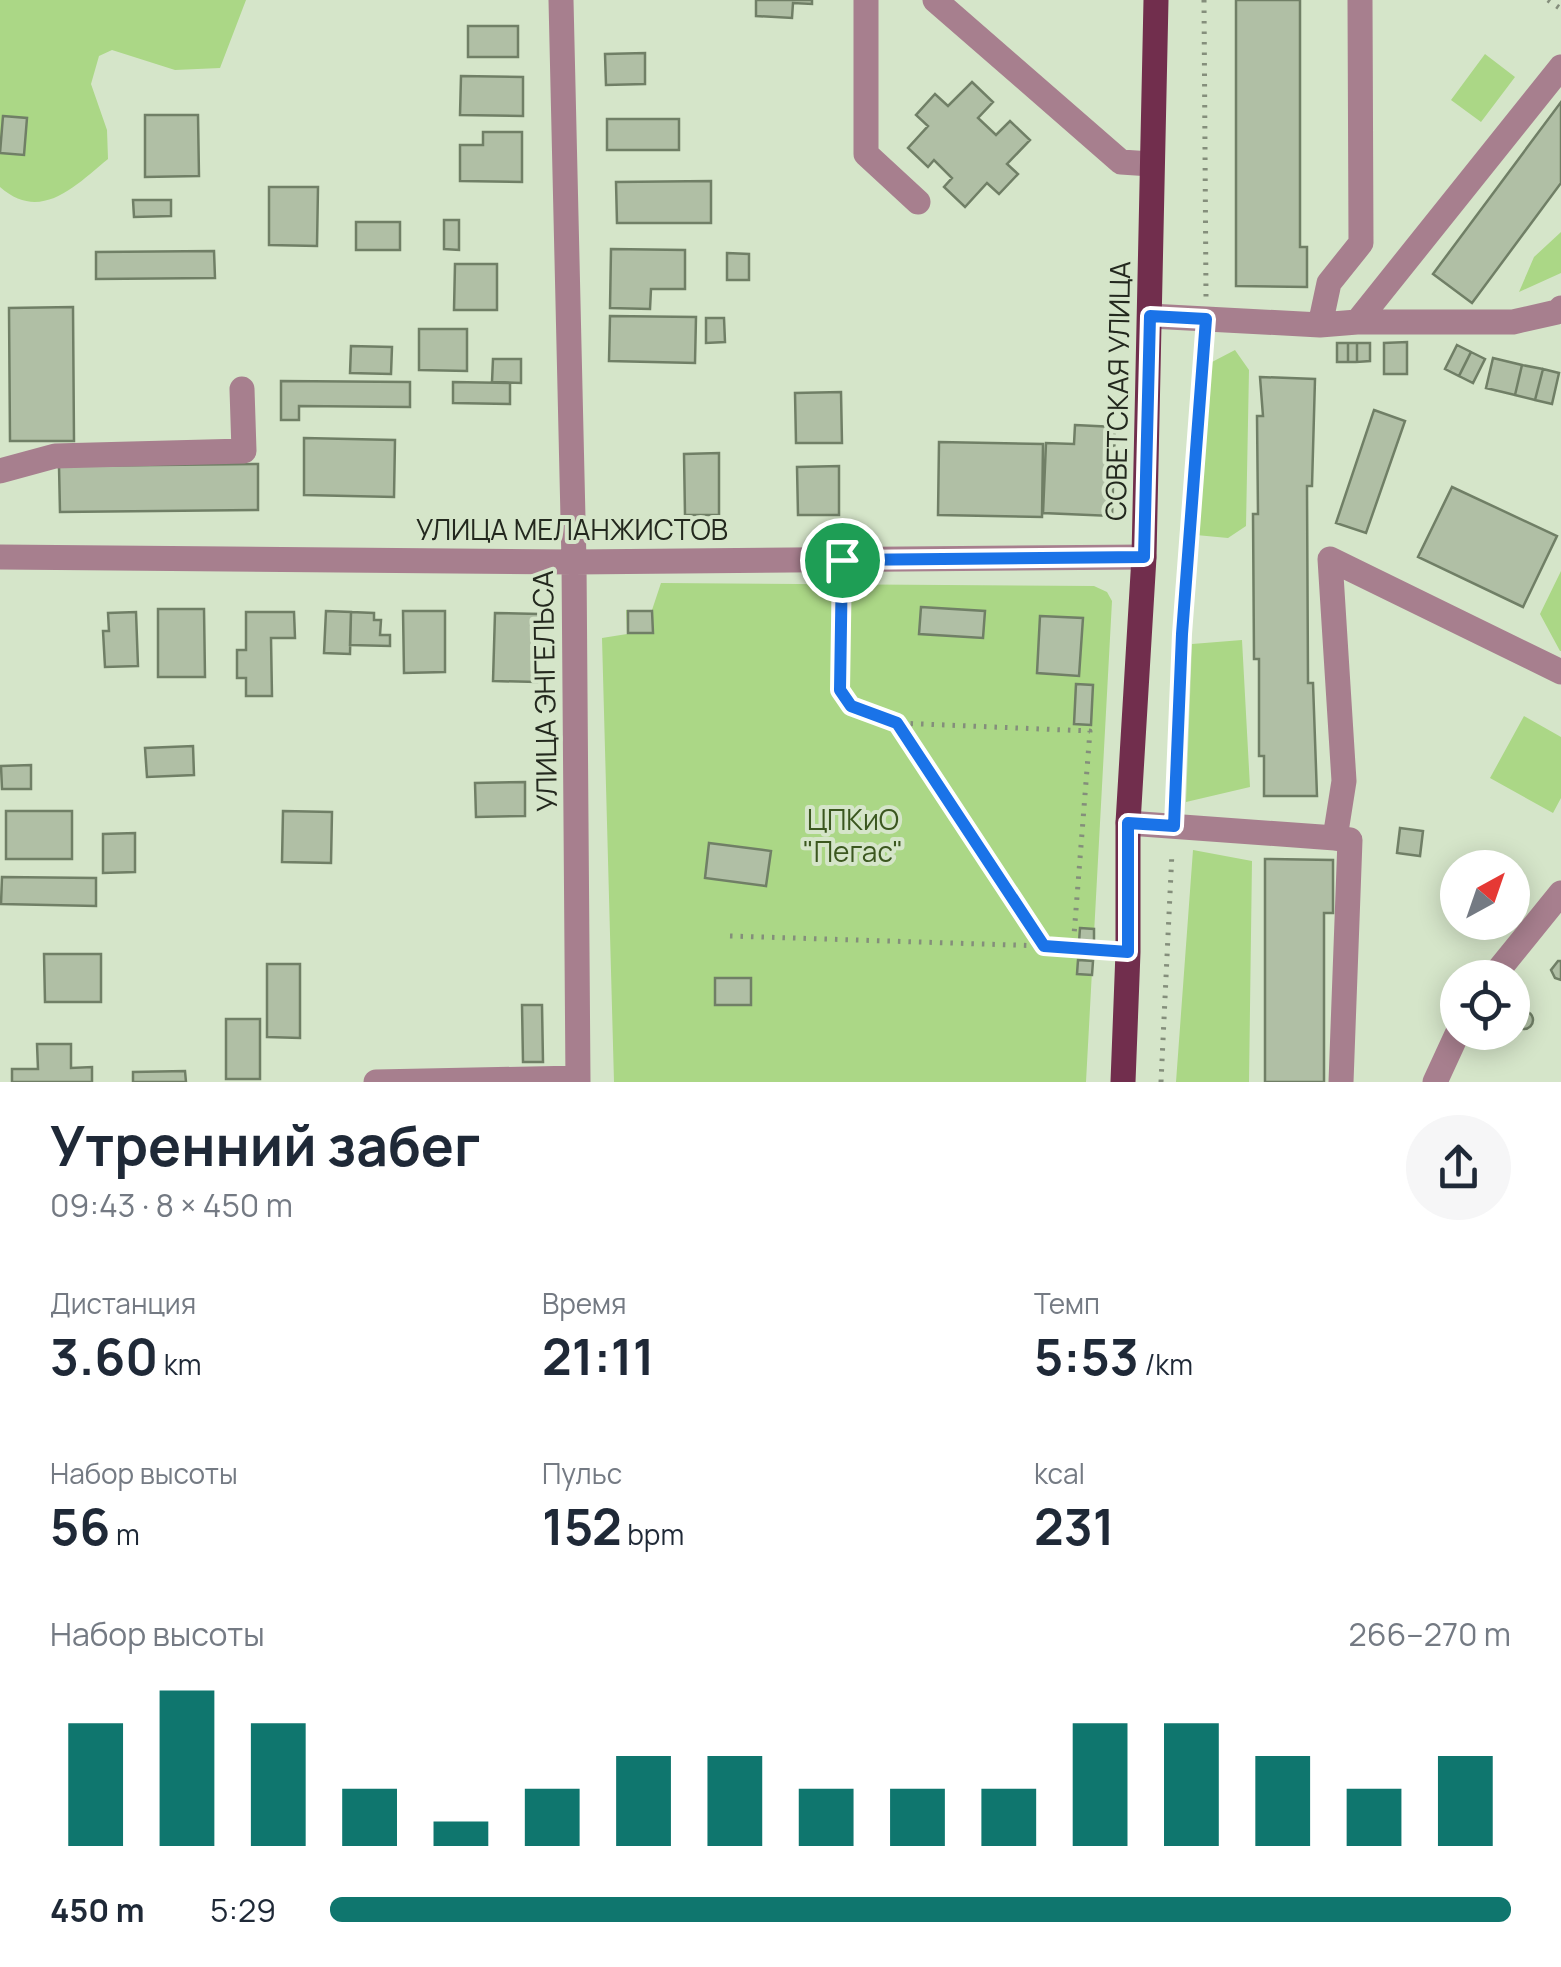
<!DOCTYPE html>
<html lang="ru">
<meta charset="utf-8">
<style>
:root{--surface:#fff;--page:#f6f6f7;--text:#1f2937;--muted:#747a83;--accent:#0f766e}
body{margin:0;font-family:Manrope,sans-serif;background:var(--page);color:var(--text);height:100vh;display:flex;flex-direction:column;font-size:38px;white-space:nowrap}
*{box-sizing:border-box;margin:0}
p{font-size:32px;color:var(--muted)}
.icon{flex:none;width:55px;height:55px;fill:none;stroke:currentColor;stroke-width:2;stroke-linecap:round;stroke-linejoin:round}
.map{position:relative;height:1082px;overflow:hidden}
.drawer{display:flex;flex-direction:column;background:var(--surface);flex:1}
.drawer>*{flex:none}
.needle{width:65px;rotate:40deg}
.tools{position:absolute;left:1440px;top:850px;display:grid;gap:20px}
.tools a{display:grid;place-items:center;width:90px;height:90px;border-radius:50%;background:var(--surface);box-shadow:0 5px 25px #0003;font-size:50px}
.pin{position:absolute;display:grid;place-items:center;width:85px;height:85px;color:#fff;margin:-42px;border:5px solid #fff;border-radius:50%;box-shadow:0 2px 10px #0007}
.round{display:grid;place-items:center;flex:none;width:105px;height:105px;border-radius:52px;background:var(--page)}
.overview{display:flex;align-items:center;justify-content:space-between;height:170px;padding:0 50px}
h1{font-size:55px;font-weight:700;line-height:75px}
.metrics{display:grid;grid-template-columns:repeat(3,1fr);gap:15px;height:170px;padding:10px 50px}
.metrics div{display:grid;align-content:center}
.metrics b{font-size:50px;font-weight:700}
.metrics small{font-size:28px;font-weight:400}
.metrics p{font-size:28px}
.chart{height:280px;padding:20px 50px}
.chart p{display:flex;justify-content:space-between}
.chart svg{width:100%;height:180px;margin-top:10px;stroke:var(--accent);stroke-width:6}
ul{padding:0 50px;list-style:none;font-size:32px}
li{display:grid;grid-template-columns:160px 120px 1fr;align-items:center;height:75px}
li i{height:25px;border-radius:12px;background:var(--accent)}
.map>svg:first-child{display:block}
.green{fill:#abd786}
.building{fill:#b0bfa5;stroke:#707f66;stroke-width:2.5}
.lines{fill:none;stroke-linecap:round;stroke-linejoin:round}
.path{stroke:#848e7b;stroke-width:5;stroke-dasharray:2.5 8;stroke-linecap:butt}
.minor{stroke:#a77f8e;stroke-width:25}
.major{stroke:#712e4d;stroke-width:25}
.route-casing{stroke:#fff;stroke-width:20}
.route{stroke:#1a73e8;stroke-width:12}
.labels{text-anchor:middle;stroke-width:8;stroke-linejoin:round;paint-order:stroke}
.street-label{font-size:28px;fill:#23281e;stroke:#d5e5c9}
.park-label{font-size:28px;fill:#3b571f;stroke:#d5e5c9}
</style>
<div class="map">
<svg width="1561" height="1082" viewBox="0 0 1561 1082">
<rect width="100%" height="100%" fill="#d5e5c9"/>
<path class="green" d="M0,0h246l-26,68 -45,2 -63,-20 -13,6 -8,28 16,46 1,29c-33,27 -67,64 -108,28z
M1485,54l30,23 -34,45 -30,-22z
M1561,232v41l-42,19 15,-35z
M1235,350l14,20 -3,156 -18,12 -32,-3 16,-173z
M1561,571v80h-1l-20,-37z
M661,583l433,3 13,6 5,9 -26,481h-472l-12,-444 25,-4 -1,-24h26z
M1242,640l8,147 -64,15 6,-158z
M1524,716l37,21v61l-8,15 -63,-35z
M1193,850l59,11 -3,221h-73z"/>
<path class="building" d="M756,0h56v4l-19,-1 -1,15 -36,-2z
M1236,0h64v247h7v40l-71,-1z
M468,26h50v31h-50z
M645,53v31l-39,1 -1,-31z
M461,76l62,1v39l-63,-1z
M972,82l21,20 -15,16 18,17 14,-14 20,19 -23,24 11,10 -19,20 -12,-11 -22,24 -21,-20 8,-9 -18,-18 -6,7 -20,-19 20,-22 -12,-11 19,-21 13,12z
M1561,102v81l-89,120 -39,-29z
M145,115h53l1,61 -54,1z
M3,116l24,2 -3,37 -24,-2z
M607,119h72v31h-72z
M483,132h39v50l-62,-1v-36h23z
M711,181v42h-94l-1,-41z
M269,187h49l-1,59 -48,-1z
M133,200h38v16l-37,1z
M444,220h15v30l-15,-1z
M356,222h44v28h-44z
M611,249l74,1v39h-34l-1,20 -40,-1z
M214,251l1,27 -119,1v-27z
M727,253l22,1v26h-22z
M455,264h42v46h-43z
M73,307l1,134h-64l-1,-133z
M610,316l86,1 -1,46 -86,-2z
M706,318h18l1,24 -19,1z
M419,329h48v42l-48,-1z
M1407,342v32h-23v-31z
M1337,343h11v19h-11z
M1348,343h9v19h-9z
M1357,343h13v18l-13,1z
M1457,345l14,7 -12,24 -14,-7z
M351,346l41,1 -1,27 -41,-1z
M1471,352l14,7 -12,24 -14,-7z
M1493,358l29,7 -7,30 -29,-7z
M493,359h28v24l-29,-1z
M1522,365l21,4 -8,31 -20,-5z
M1543,369l16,4 -7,31 -17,-4z
M1260,377l55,2 -3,107h-5l1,197h5l4,113h-53v-40h-5v-97h-5l-1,-145h5l-1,-98h6z
M281,381l129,1v25l-111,-1v14h-18z
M453,382l57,1v21l-57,-1z
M841,392l1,51h-46l-1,-50z
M1374,410l31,11 -39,112 -30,-10z
M1075,425l40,2 -3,89 -69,-3 3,-70 28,1z
M304,438l91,2 -1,57 -90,-2z
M939,442l104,2 -1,73 -104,-2z
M719,453v62h-34l-1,-61z
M258,464v46l-198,2 -1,-46z
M839,466v49h-41l-1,-48z
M1452,487l105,49 -34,71 -105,-50z
M921,607l64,4 -2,27 -64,-4z
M158,609h46l1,68h-47z
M326,611l25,1 -1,42 -26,-1z
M403,611h42v61l-41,1z
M628,611h24l1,22h-25z
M136,612l2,54 -33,1 -2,-36h6l-1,-18z
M246,612h48l1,26h-24l1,58h-26v-18h-9v-28h9z
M351,612l23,1v7h7l-1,15h10v11l-40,-1z
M495,613l44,1 -2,68 -44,-1z
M1040,616l43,2 -4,58 -42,-3z
M1076,684l17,1 -2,40 -17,-1z
M193,746l1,29 -47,2 -2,-29z
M31,765v24h-29l-1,-23z
M525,782v34l-49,1 -1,-34z
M6,811h66v48h-66z
M283,811l49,1 -1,51 -49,-1z
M1400,828l23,3 -3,25 -23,-3z
M135,833v39l-32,1v-39z
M709,843l62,8 -5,35 -61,-8z
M1265,859l68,1v53h-9v169h-59z
M2,877l94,1v28l-95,-2z
M1080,928l14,1v14l-15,-1z
M44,954h57v48h-56z
M1078,960l15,1 -1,14 -15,-1z
M1558,961h3v19l-6,-2 -4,-8z
M267,964h33v74l-33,-1z
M715,978h36v27h-36z
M522,1005h20l1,57h-20z
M1515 1020a9 9 0 1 1 18 0a9 9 0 1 1-18 0Z
M226,1019h34v60h-34z
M37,1044h34v24l21,-1v15h-80v-13h26z
M185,1071l1,11h-53v-10z"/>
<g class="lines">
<path class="path" d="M1204,0l2,297
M1548,0l13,9
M841,583l-1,107 11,16 46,17 193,8 -17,217
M897,723l147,223
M1175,801l7,-168 23,-290
M730,936l314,10 61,5
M1161,1082l11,-230"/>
<path class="minor" d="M561,0l13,562 4,520
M866,0v154l52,48
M935,0l186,162 30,2
M1150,316l170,9 37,-3 204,-255
M1357,322h156l44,-10 4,-4
M1320,325l9,-42 32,-40 -1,-243
M0,471l55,-15 189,-5 -2,-62
M0,557l574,5 570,-5
M1128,823l207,15 9,-57 -14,-222 231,113
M1335,838l15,2 -9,242
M1492,978l69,-85
M376,1082l202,-4
M1435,1082l23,-50"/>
<path class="major" d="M1123,1082l5,-130v-129l16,-266 12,-557"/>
</g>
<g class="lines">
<defs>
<path id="route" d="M1150,316l56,3 -24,315 -8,192 -46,-3v129l-84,-6 -147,-223 -46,-17 -11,-16 2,-130 302,-3z"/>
</defs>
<use href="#route" class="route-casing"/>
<use href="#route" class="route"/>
</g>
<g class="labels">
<g class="street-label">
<text transform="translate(1118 391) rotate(-89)" y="10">СОВЕТСКАЯ УЛИЦА</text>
<text x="572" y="540">УЛИЦА МЕЛАНЖИСТОВ</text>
<text transform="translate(545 691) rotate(-91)" y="10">УЛИЦА ЭНГЕЛЬСА</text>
</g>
<g class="park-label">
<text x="853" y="830">ЦПКиО<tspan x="853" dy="32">"Пегас"</tspan></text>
</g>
</g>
</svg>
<div class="tools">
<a><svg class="needle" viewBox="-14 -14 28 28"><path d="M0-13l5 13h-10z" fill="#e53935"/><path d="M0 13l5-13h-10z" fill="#747a83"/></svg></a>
<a><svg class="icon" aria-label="locate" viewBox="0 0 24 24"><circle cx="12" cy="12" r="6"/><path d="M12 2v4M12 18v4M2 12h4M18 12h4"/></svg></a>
</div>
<div class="pin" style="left:842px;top:560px;background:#1e9e55"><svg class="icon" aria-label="arrive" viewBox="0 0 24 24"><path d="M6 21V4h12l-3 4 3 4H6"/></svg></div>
</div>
<section class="drawer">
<div class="overview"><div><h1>Утренний забег</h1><p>09:43 · 8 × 450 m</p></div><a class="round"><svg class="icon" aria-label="share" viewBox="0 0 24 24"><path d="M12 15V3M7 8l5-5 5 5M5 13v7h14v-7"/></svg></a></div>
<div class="metrics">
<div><p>Дистанция</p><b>3.60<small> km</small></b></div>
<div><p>Время</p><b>21:11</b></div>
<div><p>Темп</p><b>5:53<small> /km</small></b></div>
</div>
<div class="metrics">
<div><p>Набор высоты</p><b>56<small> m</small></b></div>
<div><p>Пульс</p><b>152<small> bpm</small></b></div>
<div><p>kcal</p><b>231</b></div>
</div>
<div class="chart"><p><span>Набор высоты</span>266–270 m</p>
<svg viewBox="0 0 160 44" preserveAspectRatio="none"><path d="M5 44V14M15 44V6M25 44V14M35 44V30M45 44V38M55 44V30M65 44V22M75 44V22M85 44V30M95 44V30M105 44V30M115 44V14M125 44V14M135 44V22M145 44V30M155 44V22"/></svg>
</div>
<ul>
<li><b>450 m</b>5:29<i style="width:100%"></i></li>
</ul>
</section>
